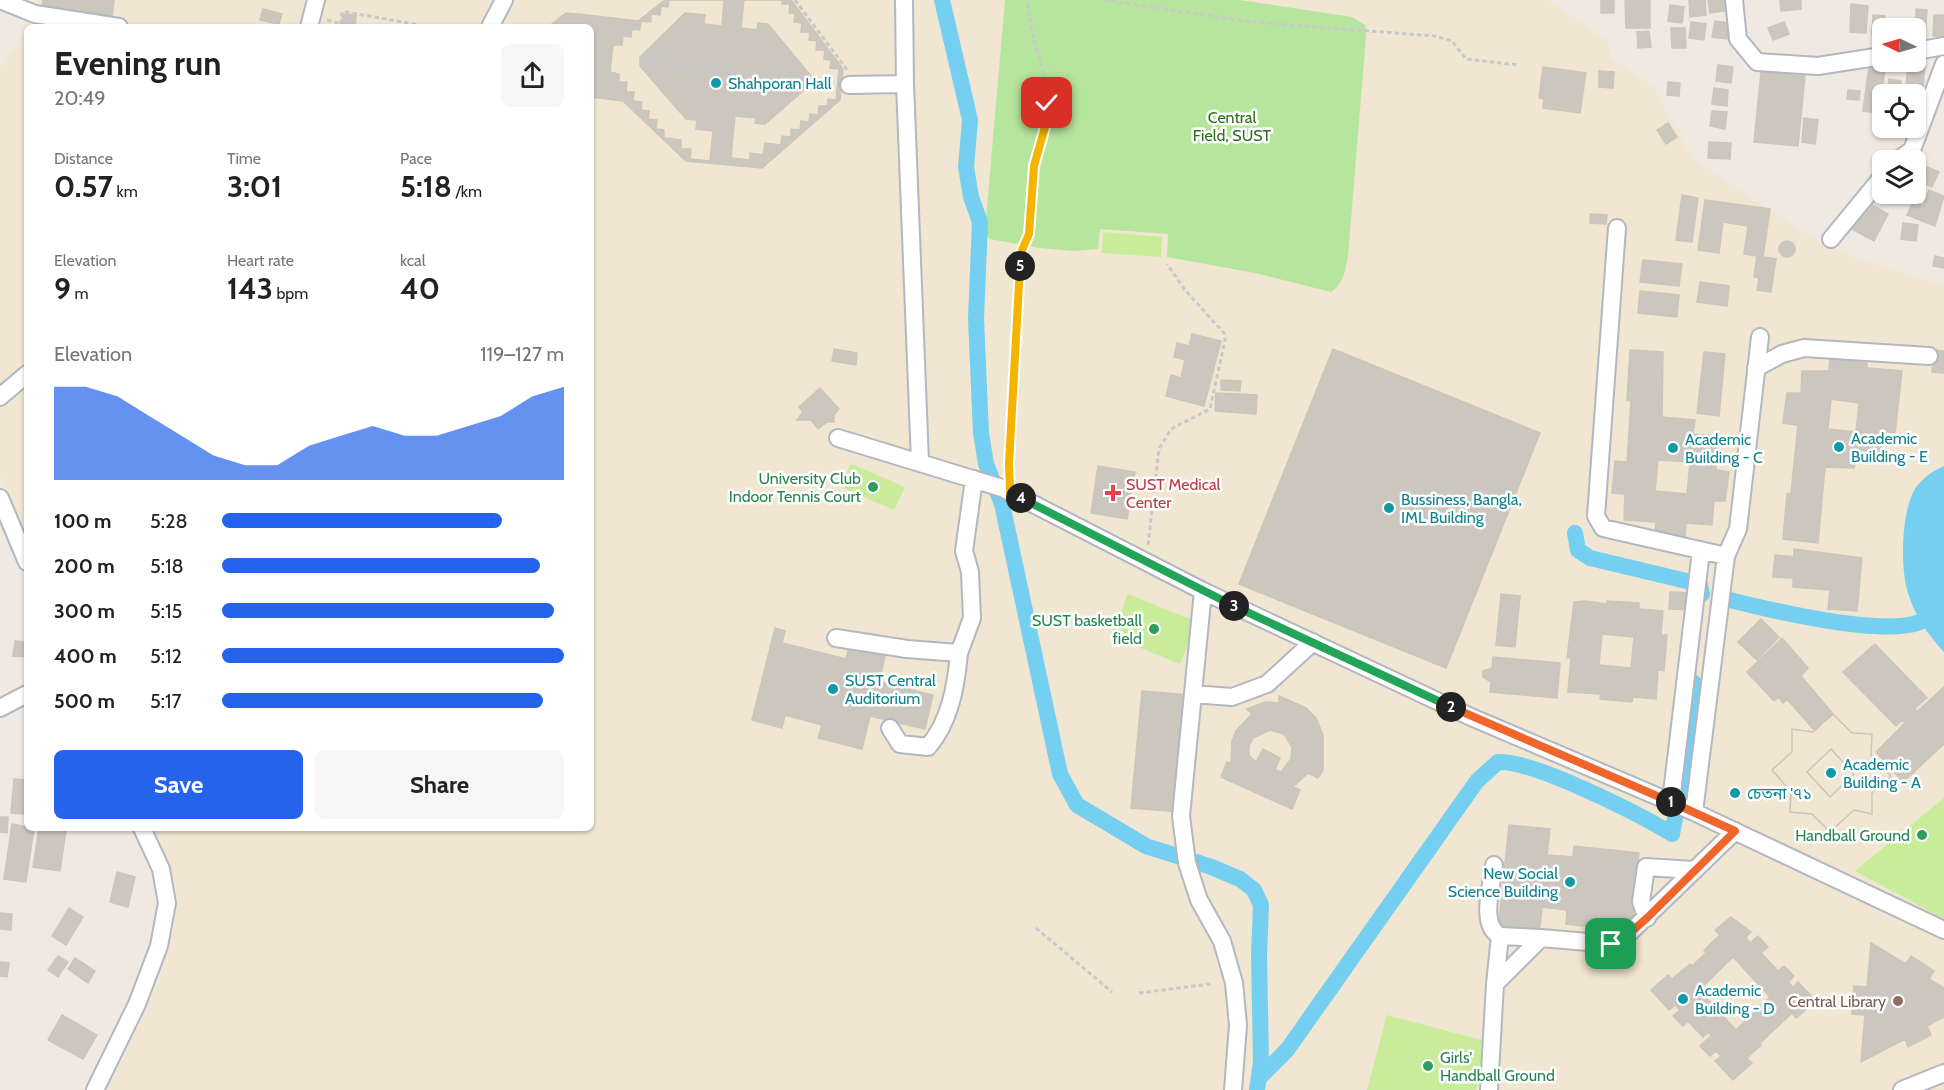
<!DOCTYPE html>
<meta charset="utf-8">
<style>
:root{--surface:#fff;--page:#f6f6f6;--text:#222;--muted:#767676;--accent:#2563eb}
body{margin:0;font-family:Cabin,"Noto Sans Bengali",sans-serif;background:var(--page);color:var(--text);height:100vh;display:flex;flex-direction:column;font-size:22px;white-space:nowrap}
*{box-sizing:border-box;margin:0}
p{font-size:20px;color:var(--muted)}
.icon{flex:none;width:33px;height:33px;fill:none;stroke:currentColor;stroke-width:2;stroke-linecap:round;stroke-linejoin:round}
.map{position:relative;flex:1;overflow:hidden}
.drawer{position:absolute;left:24px;top:24px;width:570px;height:807px;display:flex;flex-direction:column;background:var(--surface);border-radius:9px;box-shadow:0 2px 4px #0004}
.drawer>*{flex:none}
.needle{width:39px;rotate:275deg}
.tools{position:absolute;left:1872px;top:18px;display:grid;gap:12px}
.tools a{display:grid;place-items:center;width:54px;height:54px;border-radius:9px;background:var(--surface);box-shadow:0 2px 4px #0004;font-size:30px}
.pin{position:absolute;display:grid;place-items:center;width:51px;height:51px;color:#fff;margin:-26px;border-radius:12px;box-shadow:0 3px 9px #0006}
.km{position:absolute;width:30px;height:30px;margin:-15px;border-radius:50%;background:#222;color:#fff;font-size:16px;line-height:30px;text-align:center}
.round{display:grid;place-items:center;flex:none;width:63px;height:63px;border-radius:9px;background:var(--page)}
.overview{display:flex;align-items:center;justify-content:space-between;height:102px;padding:0 30px}
h1{font-size:33px;font-weight:800;line-height:45px}
.metrics{display:grid;grid-template-columns:repeat(3,1fr);gap:9px;height:102px;padding:6px 30px}
.metrics div{display:grid;align-content:center}
.metrics b{font-size:30px;font-weight:800}
.metrics small{font-size:16px;font-weight:400}
.metrics p{font-size:16px}
.chart{height:168px;padding:12px 30px}
.chart p{display:flex;justify-content:space-between}
.chart svg{width:100%;height:108px;margin-top:6px;fill:var(--accent);opacity:.7}
.cta{display:flex;gap:12px;margin-top:auto;padding:12px 30px}
.cta a{flex:1;height:69px;border-radius:9px;background:var(--accent);color:#fff;font-size:24px;font-weight:800;line-height:69px;text-align:center}
.cta a+a{background:var(--page);color:var(--text)}
ul{padding:0 30px;list-style:none;font-size:20px}
li{display:grid;grid-template-columns:96px 72px 1fr;align-items:center;height:45px}
li i{height:15px;border-radius:8px;background:var(--accent)}
.map>svg:first-child{display:block}
.education{fill:#f0e6d1}
.green{fill:#b6e59e}
.pitch{fill:#c9ec9a}
.water{fill:#75cff0}
.lines{fill:none;stroke-linecap:round;stroke-linejoin:round}
.canal{stroke:#75cff0;stroke-width:16}
.building{fill:#cbc7bf;stroke:#cbc5ba;stroke-width:1.5;fill-rule:evenodd}
.minor-casing{stroke:#b4b7c1;stroke-width:20}
.path{stroke:#c9c9c9;stroke-width:3;stroke-dasharray:4.5 3;stroke-linecap:butt}
.minor{stroke:#fff;stroke-width:16}
.split-1-casing{stroke:#fff;stroke-width:12}
.split-2-casing{stroke:#fff;stroke-width:12}
.split-3-casing{stroke:#fff;stroke-width:12}
.split-4-casing{stroke:#fff;stroke-width:12}
.split-5-casing{stroke:#fff;stroke-width:12}
.split-6-casing{stroke:#fff;stroke-width:12}
.split-1{stroke:#f0652b;stroke-width:8}
.split-2{stroke:#f0652b;stroke-width:8}
.split-3{stroke:#22a559;stroke-width:8}
.split-4{stroke:#22a559;stroke-width:8}
.split-5{stroke:#f5b400;stroke-width:8}
.split-6{stroke:#f5b400;stroke-width:8}
.culture-dot{fill:#0f9aa8;stroke:#fff;stroke-width:2}
.leisure-dot{fill:#2e9e5b;stroke:#fff;stroke-width:2}
.health-dot{fill:#e0444e;stroke:#fff;stroke-width:2}
.education-dot{fill:#8d6e63;stroke:#fff;stroke-width:2}
.labels{text-anchor:middle;stroke-width:5;stroke-linejoin:round;paint-order:stroke}
.culture-label{font-size:16px;fill:#0d838f;stroke:#fff;text-anchor:start}
.park-label{font-size:16px;fill:#2c6e1b;stroke:#fff}
.leisure-label{font-size:16px;fill:#27864d;stroke:#fff;text-anchor:end}
.health-label{font-size:16px;fill:#be3a42;stroke:#fff;text-anchor:start}
.education-label{font-size:16px;fill:#785e54;stroke:#fff;text-anchor:end}
</style>
<div class="map">
<svg width="1944" height="1090" viewBox="0 0 1944 1090">
<rect width="100%" height="100%" fill="#efe9e1"/>
<path class="education" d="M40,0h1507l60,41 5,18 42,29 38,70 113,75 49,25 90,28v804h-1837l53,-111 14,-52 3,-26 -2,-20 -21,-53h437v-801h-564v509l-27,-61v-406l20,-29 8,-23 9,1z"/>
<path class="green" d="M1005,0h235l112,17 13,8 1,12 -18,219c-3,15 -4,27 -17,36l-76,-19 -88,-16 1,-23 -68,-5 -2,20 -24,2 -34,-3 -51,-9 -3,-5v-15z"/>
<path class="pitch" d="M1103,232l59,5 -1,20 -59,-4z
M851,464l54,23 -11,23 -53,-23z
M1128,594l69,28 -17,42 -69,-28z
M1944,798v121l-89,-48z
M1387,1015l102,27 -13,48h-109z"/>
<path class="water" d="M1944,466v186c-16,-17 -29,-36 -36,-59 -8,-26 -7,-80 7,-104 7,-11 18,-18 29,-23z"/>
<g class="lines">
<path class="canal" d="M942,0l28,120 -4,47 5,30 9,25 -4,97 5,114 5,31 16,40 58,270 17,31 69,41 63,20 31,13 14,11 7,15 -2,50 2,107 -4,28
M1575,533l3,17 12,8 105,25 5,2 2,9
M1726,599c43,11 156,38 194,23
M1681,791l12,-109
M1260,1077l27,-27 190,-269 21,-19c35,-2 141,52 174,72l3,-16"/>
</g>
<path class="building" d="M43,0h71l-2,17 -70,-7z
M665,0h126l52,69 -3,31 -78,68 -76,-7 -63,-60 -32,-4v-70h-4l1,-12 50,6z
M669,0h55l-2,26 -18,-2 1,-9 -20,-2 -45,44v9l46,53 11,1 -1,9 17,2 -3,30 -20,-2 1,-10h-10v-9l-17,-2v-8l-8,-1 1,-9 -9,-1 1,-8 -8,-1 1,-8 -9,-1 1,-9h-8l1,-10h-8v-8l-9,-2 3,-27h9l1,-9 8,1 1,-8 8,1 1,-9 10,1v-8l9,1 1,-9 7,1z
M744,0h38v4h8l-1,9h6l-1,9 8,1 -1,9h9l-1,8 8,1 -1,9h9l-1,9 7,1 -1,8 9,1 -3,31 -8,-1 -1,7h-8l-1,9 -8,-1 -1,8 -8,-1 -1,9 -9,-1v8l-9,-1 -1,9 -16,-2 -2,12 -13,-2v7l-19,-2 4,-42 21,2 -1,5 10,1 45,-39 1,-9 -43,-52 -10,-1 -1,7 -16,-2z
M1601,0h13v13h-13z
M1625,0h25v28h-24z
M1689,0h16l1,15 -16,2z
M1708,0h26l2,9 -26,4z
M1780,0h21v9l-20,2z
M1851,4l17,2 -2,27 -16,-1z
M1670,5l14,2 -2,16 -14,-2z
M263,9l19,5 -3,10 -19,-4z
M1916,9l11,1 -2,26 -9,-1z
M566,13l22,2 -1,12h-39z
M343,14l13,1 -1,12h-13z
M1873,15l12,1 -3,19h-10z
M1934,15h10l-1,21h-10z
M1715,21l14,2 -2,16 -15,-2z
M1691,22l15,2 -2,16 -15,-2z
M1784,22l5,12 -16,6 -5,-12z
M1671,28h14l1,20h-14z
M1649,31l2,16 -13,1 -1,-16z
M1908,62h17l-2,28 -17,-1z
M1718,65l15,2 -2,16 -15,-2z
M1869,66l16,3 -6,44 -16,-2z
M1543,67l43,6 -6,40 -37,-5 1,-9 -5,-1z
M1599,71l15,1 -1,16 -14,-1z
M1761,72l44,4 -7,70 -44,-4z
M1889,79l12,2 -1,13h-13z
M1668,82l12,1 -1,13 -12,-1z
M1714,88l14,2 -1,16 -15,-2z
M1848,90l12,1 -1,9 -12,-1z
M1712,111l15,1 -2,17 -15,-3z
M1804,118l14,2 -3,24 -13,-2z
M1668,123l9,14 -11,7 -9,-14z
M1709,142l22,1 -1,16 -22,-1z
M1927,167l12,5 -7,15 -11,-5z
M1916,184h5l-2,16 -15,-2 1,-4h11z
M1929,190l15,6 -9,30 -28,-11 6,-14 10,5z
M1682,195l16,3 -6,44 -16,-2z
M1705,200l65,9 -7,48 13,2 -5,33 -14,-2 2,-12 -5,-1 3,-21 -13,-2 4,-28 -25,-4 -4,31 -21,-3z
M1865,201l23,13 -14,27 -24,-13z
M1590,214l17,1 -1,9 -16,-1z
M1903,223l15,2 -2,16 -15,-2z
M1779 249a8 8 0 1 1 16 0a8 8 0 1 1-16 0Z
M1935,256l9,2v10l-11,-2z
M1643,260l39,4 -3,22 -39,-4z
M1700,282l29,4 -2,20 -30,-4z
M1640,291l39,4 -2,22 -39,-4z
M1192,334l29,7 -17,65 -38,-10 5,-21 10,3 4,-18 -11,-3 3,-14 12,3z
M834,349l23,4 -1,12 -24,-4z
M1333,349l207,84 -94,235 -207,-84z
M1630,350l33,2 -1,65 33,3 -2,14 25,2 -2,34 13,2 -4,29h-11l-2,24 -26,-2 -1,14 -30,-2 1,-13 -32,-2 1,-26 -13,-1 3,-32 12,1 4,-61 -4,-1zM1658,460l32,2 -3,32 -32,-3z
M1934,350l10,1v22l-12,-1z
M1704,352l21,2 -6,62 -22,-3z
M1830,359l37,4v5l35,3 -7,62 -12,-2 -4,31 -23,-1 -2,7 -29,-1 -7,76 -35,-4 4,-45 4,-1 7,-68 -15,-2 4,-30h14l1,-22h27zM1831,399l28,4 -3,29 -28,-3z
M1221,380l20,1 -1,10 -19,-1z
M820,388l19,21 -5,6v7h-7l-9,7 -7,-9h-14l6,-8 -4,-5z
M1216,393l41,2 -1,19 -41,-3z
M1098,466l37,6 -8,47 -36,-6z
M1794,549l68,9 -5,53 -29,-2 2,-19 -37,-3z
M1775,555l20,2 -2,21 -20,-1z
M1670,592l22,1 -1,17 -22,-1z
M1501,594l19,2 -5,51 -19,-2z
M1586,601l21,3v-3l32,2v6l24,2 -2,24h6l-3,36 -6,-1 -2,29 -23,-2 -1,5 -32,-3 1,-5 -33,-2 3,-34h-4l7,-56zM1602,634l32,3 -3,31 -32,-3z
M1761,619l18,18 -22,23 -19,-18z
M775,628l10,3 -3,12 64,16 3,-12 36,9 -6,26 54,13 -8,34 -55,-13 -8,33 -44,-11 4,-13 -37,-10 -3,13 -30,-8z
M1782,638l26,30 -7,8 32,38 -19,16 -27,-31 -4,4 -4,-6 -5,4 -27,-29z
M15,641l12,1v15l-14,-1z
M1875,644l52,54 -12,10 2,4 27,-25v57l-41,38 -27,-30 29,-29 -3,-3 -6,6 -53,-54z
M1493,657l67,6 -3,35 -67,-6 1,-10 -8,-5v-6l9,-3z
M1142,691l48,4 -11,117 -48,-4z
M1279,696l27,12 10,10 7,17v35l-5,8 -10,-5 -15,14 7,3 -8,19 -71,-32 6,-15 4,1 1,-22 4,-10 16,-17 -5,-5 18,-7 14,1zM1270,730l14,4 8,13 -1,12 -10,13 -6,-2 5,-12 -17,-9 -7,13 -7,-7v-9l4,-8z
M1833,714l19,19 20,1 -1,21 20,21 -19,17v21l-18,-4 -24,22 -18,-18 -22,-2 1,-20 -19,-22 20,-18v-23l21,3zM1831,749l23,25 -24,23 -23,-25z
M1833,714l19,19 20,1 -1,21 20,21 -19,17v21l-18,-4 -24,22 -18,-18 -22,-2 1,-20 -19,-22 20,-18v-23l21,3z
M1831,749l23,25 -24,23 -23,-25z
M14,779l13,1v34l-16,-1z
M0,817h8l-1,16 -7,-1z
M12,824l22,4 -8,54 -22,-3z
M1509,825l41,4 -3,26 26,2 1,-11 65,7 -8,78 -65,-7 1,-14 -25,-3 -3,29 -41,-5z
M39,828l27,3 -6,40 -27,-4z
M117,872l18,5 -7,30 -18,-5z
M69,908l14,9 -17,28 -14,-9z
M0,913l12,1 -1,16 -11,-1z
M1731,917l20,15 -5,5 4,6 8,-7 10,11 -7,6 17,18 6,-5 10,10 -6,6 5,5 5,-5 18,19 -20,17 -4,-5 -32,30 1,2 -14,13 5,5 -19,17 -18,-19 6,-5 -5,-5 -6,5 -10,-10 11,-10 -2,-4 -6,5 -15,-16 -5,5 -10,-10 7,-6 -5,-5 -6,5 -18,-20 17,-15 4,4 18,-15 2,2 14,-13 -2,-3 16,-15 -5,-5zM1733,957l37,40 -34,33 -37,-40z
M1871,943l35,21 5,-8 23,15 -5,8 15,9v29l-17,9 4,9 -23,12 -3,-8 -44,23 4,-47 -13,-1 2,-28 13,1z
M58,956l10,6 -10,15 -10,-7z
M75,958l20,13 -7,12 -20,-14z
M0,962l9,1 -2,14 -7,-1z
M62,1015l35,20 -14,24 -35,-19z"/>
<g class="lines">
<defs>
<path id="minor" d="M0,0l35,14 84,13
M1734,0l4,39 19,23 61,4 64,-10
M309,27l7,-27
M490,27l14,-27
M1916,51l28,-5
M905,84l15,378
M849,85l56,-1 -1,-84
M1898,160l14,-10 32,-86
M1617,228l-21,288 7,12 123,28 -32,256
M1831,239l51,-62
M1756,368l26,-14 22,-6 125,8
M0,397l27,-23
M838,438l164,50 201,103 268,126 223,95 250,118
M0,498l27,64
M1726,556l12,-27 22,-192
M1203,591l-22,225 6,47 12,37 23,41 12,42 4,42 -5,65
M836,638l71,11 52,4 13,-35 -2,-46 -6,-21 10,-72
M1193,694l39,3 35,-13 46,-42
M0,708l27,-14
M890,728l10,16 28,3c22,-26 28,-60 31,-94
M1671,801l30,-250
M1494,865c-2,20 -15,60 6,71l-5,48
M1647,918l-6,-16 5,-35 47,3
M1500,936l41,2
M95,1090l42,-86 22,-58 8,-43 -6,-34 -19,-41
M1489,1090l6,-106 46,-46 70,6 11,-4 113,-109
M1902,1090l42,-17"/>
</defs>
<use href="#minor" class="minor-casing"/>
<path class="path" d="M795,0l53,71
M1104,0l148,22 183,14 17,5 14,18 52,6
M327,20l14,4
M341,24l1,-12h4l85,15
M591,56l21,3
M640,61l171,19
M1009,475l1,-61 10,-148c2,-12 8,-23 10,-35 2,-21 0,-43 4,-65 3,-21 13,-40 13,-62 0,-37 -19,-68 -19,-104
M1148,545l11,-96 12,-20 39,-20 15,-69 -1,-7 -39,-43 -18,-26
M1036,928l76,64
M1139,993l71,-9"/>
<use href="#minor" class="minor"/>
</g>
<g class="lines">
<defs>
<path id="split-1" d="M1611,944l11,-4 25,-22 88,-87 -64,-29"/>
<path id="split-2" d="M1451,707l220,95"/>
<path id="split-3" d="M1234,606l217,101"/>
<path id="split-4" d="M1021,498l213,108"/>
<path id="split-5" d="M1020,266l-11,198 1,28 11,6"/>
<path id="split-6" d="M1020,266l2,-16 7,-16 5,-68 11,-39 2,-24"/>
</defs>
<use href="#split-1" class="split-1-casing"/>
<use href="#split-2" class="split-2-casing"/>
<use href="#split-3" class="split-3-casing"/>
<use href="#split-4" class="split-4-casing"/>
<use href="#split-5" class="split-5-casing"/>
<use href="#split-6" class="split-6-casing"/>
<use href="#split-1" class="split-1"/>
<use href="#split-2" class="split-2"/>
<use href="#split-3" class="split-3"/>
<use href="#split-4" class="split-4"/>
<use href="#split-5" class="split-5"/>
<use href="#split-6" class="split-6"/>
</g>
<g class="culture-dot">
<circle cx="716" cy="83" r="6"/>
<circle cx="1839" cy="447" r="6"/>
<circle cx="1673" cy="448" r="6"/>
<circle cx="1389" cy="508" r="6"/>
<circle cx="833" cy="689" r="6"/>
<circle cx="1831" cy="773" r="6"/>
<circle cx="1735" cy="793" r="6"/>
<circle cx="1570" cy="882" r="6"/>
<circle cx="1683" cy="999" r="6"/>
</g>
<g class="leisure-dot">
<circle cx="873" cy="487" r="6"/>
<circle cx="1154" cy="629" r="6"/>
<circle cx="1922" cy="835" r="6"/>
<circle cx="1428" cy="1066" r="6"/>
</g>
<path class="health-dot" d="M1110 484h6v6h6v6h-6v6h-6v-6h-6v-6h6z"/>
<circle class="education-dot" cx="1898" cy="1001" r="6"/>
<g class="labels">
<g class="culture-label">
<text x="728" y="89">Shahporan Hall</text>
<text x="1851" y="444">Academic<tspan x="1851" dy="18">Building - E</tspan></text>
<text x="1685" y="445">Academic<tspan x="1685" dy="18">Building - C</tspan></text>
<text x="1401" y="505">Bussiness, Bangla,<tspan x="1401" dy="18">IML Building</tspan></text>
<text x="845" y="686">SUST Central<tspan x="845" dy="18">Auditorium</tspan></text>
<text x="1843" y="770">Academic<tspan x="1843" dy="18">Building - A</tspan></text>
<text x="1747" y="799">চেতনা '৭১</text>
<text x="1558" y="879" text-anchor="end">New Social<tspan x="1558" dy="18">Science Building</tspan></text>
<text x="1695" y="996">Academic<tspan x="1695" dy="18">Building - D</tspan></text>
</g>
<g class="park-label">
<text x="1232" y="123">Central<tspan x="1232" dy="18">Field, SUST</tspan></text>
</g>
<g class="leisure-label">
<text x="861" y="484">University Club<tspan x="861" dy="18">Indoor Tennis Court</tspan></text>
<text x="1142" y="626">SUST basketball<tspan x="1142" dy="18">field</tspan></text>
<text x="1910" y="841">Handball Ground</text>
<text x="1440" y="1063" text-anchor="start">Girls'<tspan x="1440" dy="18">Handball Ground</tspan></text>
</g>
<g class="health-label">
<text x="1126" y="490">SUST Medical<tspan x="1126" dy="18">Center</tspan></text>
</g>
<g class="education-label">
<text x="1886" y="1007">Central Library</text>
</g>
</g>
</svg>
<div class="tools">
<a><svg class="needle" viewBox="-14 -14 28 28"><path d="M0-13l5 13h-10z" fill="#e53935"/><path d="M0 13l5-13h-10z" fill="#767676"/></svg></a>
<a><svg class="icon" aria-label="locate" viewBox="0 0 24 24"><circle cx="12" cy="12" r="6"/><path d="M12 2v4M12 18v4M2 12h4M18 12h4"/></svg></a>
<a><svg class="icon" aria-label="layers" viewBox="0 0 24 24"><path d="M12 4l9 5-9 5-9-5zM3 14l9 5 9-5"/></svg></a>
</div>
<div class="pin" style="left:1611px;top:944px;background:#1e9e55"><svg class="icon" aria-label="arrive" viewBox="0 0 24 24"><path d="M6 21V4h12l-3 4 3 4H6"/></svg></div>
<div class="pin" style="left:1047px;top:103px;background:#d93025"><svg class="icon" aria-label="check" viewBox="0 0 24 24"><path d="M5 12l5 5 9-10"/></svg></div>
<b class="km" style="left:1671px;top:802px">1</b>
<b class="km" style="left:1451px;top:707px">2</b>
<b class="km" style="left:1234px;top:606px">3</b>
<b class="km" style="left:1021px;top:498px">4</b>
<b class="km" style="left:1020px;top:266px">5</b>
<section class="drawer">
<div class="overview"><div><h1>Evening run</h1><p>20:49</p></div><a class="round"><svg class="icon" aria-label="share" viewBox="0 0 24 24"><path d="M12 15V3M7 8l5-5 5 5M5 13v7h14v-7"/></svg></a></div>
<div class="metrics">
<div><p>Distance</p><b>0.57<small> km</small></b></div>
<div><p>Time</p><b>3:01</b></div>
<div><p>Pace</p><b>5:18<small> /km</small></b></div>
</div>
<div class="metrics">
<div><p>Elevation</p><b>9<small> m</small></b></div>
<div><p>Heart rate</p><b>143<small> bpm</small></b></div>
<div><p>kcal</p><b>40</b></div>
</div>
<div class="chart"><p><span>Elevation</span>119–127 m</p>
<svg viewBox="0 0 160 44" preserveAspectRatio="none"><path d="M0 44V6L10 6L20 10L30 18L40 26L50 34L60 38L70 38L80 30L90 26L100 22L110 26L120 26L130 22L140 18L150 10L160 6V44z"/></svg>
</div>
<ul>
<li><b>100 m</b>5:28<i style="width:82%"></i></li>
<li><b>200 m</b>5:18<i style="width:93%"></i></li>
<li><b>300 m</b>5:15<i style="width:97%"></i></li>
<li><b>400 m</b>5:12<i style="width:100%"></i></li>
<li><b>500 m</b>5:17<i style="width:94%"></i></li>
</ul>
<div class="cta"><a>Save</a><a>Share</a></div>
</section>
</div>
